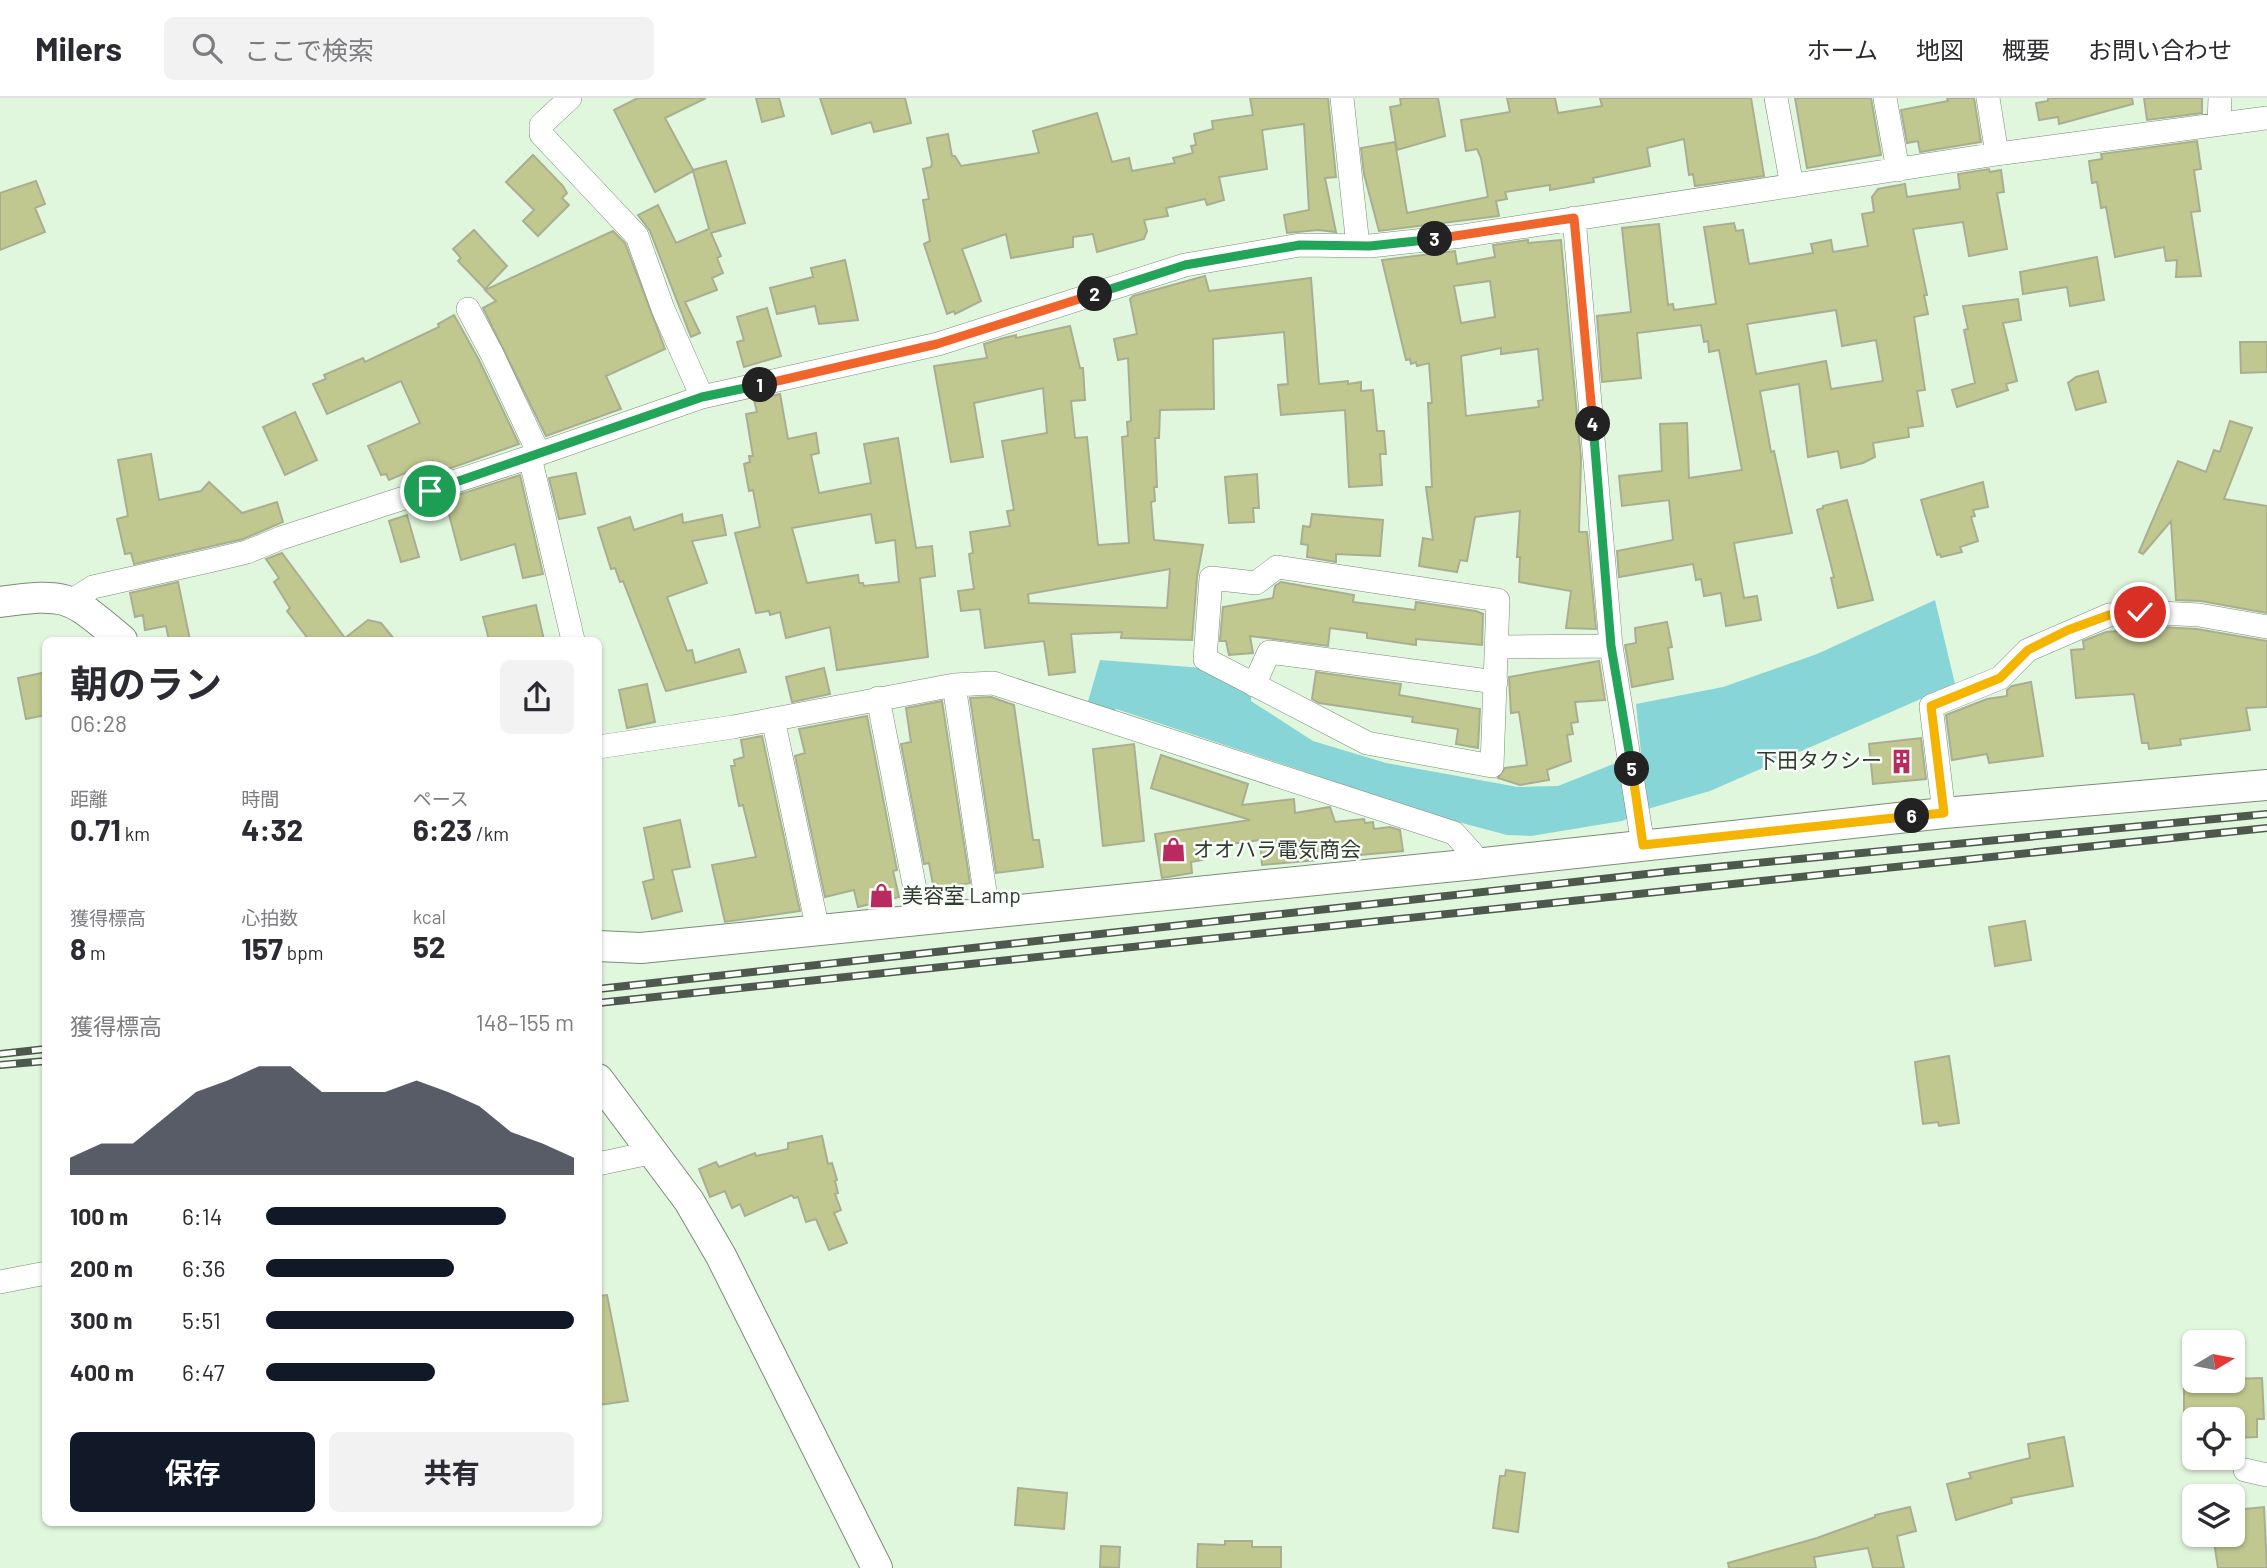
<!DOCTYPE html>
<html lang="ja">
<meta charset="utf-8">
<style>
:root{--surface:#fff;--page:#f2f2f3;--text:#2b2b33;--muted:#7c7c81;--line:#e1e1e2;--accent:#111827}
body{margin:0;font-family:Barlow,"Noto Sans JP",sans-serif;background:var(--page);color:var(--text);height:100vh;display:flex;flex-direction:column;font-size:26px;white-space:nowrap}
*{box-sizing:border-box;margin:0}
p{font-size:23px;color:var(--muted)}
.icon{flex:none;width:38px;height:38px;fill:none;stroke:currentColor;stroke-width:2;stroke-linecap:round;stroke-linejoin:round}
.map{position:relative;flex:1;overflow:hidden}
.sheet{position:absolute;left:42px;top:539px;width:560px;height:889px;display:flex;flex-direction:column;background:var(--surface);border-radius:10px;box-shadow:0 2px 5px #0004}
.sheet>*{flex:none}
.needle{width:46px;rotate:80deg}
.tools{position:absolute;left:2182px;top:1232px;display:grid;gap:14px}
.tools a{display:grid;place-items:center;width:63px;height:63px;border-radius:10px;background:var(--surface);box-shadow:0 2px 5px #0004;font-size:35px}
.pin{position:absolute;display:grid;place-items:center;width:60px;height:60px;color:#fff;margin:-30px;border:4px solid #fff;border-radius:50%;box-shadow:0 2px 7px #0007}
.km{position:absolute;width:35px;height:35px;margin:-18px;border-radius:50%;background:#222;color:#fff;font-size:19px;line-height:35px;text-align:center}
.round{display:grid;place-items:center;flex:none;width:74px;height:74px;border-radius:10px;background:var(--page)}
.headline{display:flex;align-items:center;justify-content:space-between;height:119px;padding:0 28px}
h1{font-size:38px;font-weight:700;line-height:52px}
.figures{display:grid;grid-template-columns:repeat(3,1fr);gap:10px;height:119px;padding:7px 28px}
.figures div{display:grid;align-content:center}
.figures b{font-size:30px;font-weight:700}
.figures small{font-size:19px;font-weight:400}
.figures p{font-size:19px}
.chart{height:196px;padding:14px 28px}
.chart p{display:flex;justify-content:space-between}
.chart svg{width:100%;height:126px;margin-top:7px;fill:var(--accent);opacity:.7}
.button{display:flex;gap:14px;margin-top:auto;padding:14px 28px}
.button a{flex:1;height:80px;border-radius:10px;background:var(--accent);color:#fff;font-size:28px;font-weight:700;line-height:80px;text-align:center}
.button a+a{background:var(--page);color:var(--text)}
ul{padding:0 28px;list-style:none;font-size:23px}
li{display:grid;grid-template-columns:112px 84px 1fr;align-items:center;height:52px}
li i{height:18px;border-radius:9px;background:var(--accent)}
header{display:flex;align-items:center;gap:42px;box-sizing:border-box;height:98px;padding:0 35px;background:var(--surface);border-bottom:2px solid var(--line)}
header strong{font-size:33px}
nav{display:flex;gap:38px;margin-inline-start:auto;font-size:24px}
.search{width:490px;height:63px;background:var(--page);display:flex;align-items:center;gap:18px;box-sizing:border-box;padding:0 24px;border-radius:10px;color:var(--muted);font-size:26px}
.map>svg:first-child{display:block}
.water{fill:#88d5d7}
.building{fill:#c0c890;stroke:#a9ae91;stroke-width:2;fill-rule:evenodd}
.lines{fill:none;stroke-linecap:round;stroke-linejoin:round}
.minor-casing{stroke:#788d76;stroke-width:24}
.tertiary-casing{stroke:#788d76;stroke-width:32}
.minor{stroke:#fff;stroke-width:23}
.tertiary{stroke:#fff;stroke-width:30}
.rail-casing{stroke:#4e594d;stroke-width:8}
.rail{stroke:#f9fef9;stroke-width:5;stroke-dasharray:16;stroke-linecap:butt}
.split-1-casing{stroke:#fff;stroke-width:14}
.split-2-casing{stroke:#fff;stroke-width:14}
.split-3-casing{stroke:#fff;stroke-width:14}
.split-4-casing{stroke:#fff;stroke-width:14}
.split-5-casing{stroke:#fff;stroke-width:14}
.split-6-casing{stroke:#fff;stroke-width:14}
.split-7-casing{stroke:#fff;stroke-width:14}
.split-1{stroke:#22a559;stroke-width:9}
.split-2{stroke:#f0652b;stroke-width:9}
.split-3{stroke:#22a559;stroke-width:9}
.split-4{stroke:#f0652b;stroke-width:9}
.split-5{stroke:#22a559;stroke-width:9}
.split-6{stroke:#f5b400;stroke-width:9}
.split-7{stroke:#f5b400;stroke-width:9}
.labels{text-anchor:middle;stroke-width:5;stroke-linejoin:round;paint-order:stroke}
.poi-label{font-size:21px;fill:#313a30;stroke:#f9fef9;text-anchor:start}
</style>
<header>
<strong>Milers</strong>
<div class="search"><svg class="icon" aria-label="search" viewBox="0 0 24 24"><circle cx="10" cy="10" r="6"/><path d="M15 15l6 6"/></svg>ここで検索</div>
<nav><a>ホーム</a><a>地図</a><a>概要</a><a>お問い合わせ</a></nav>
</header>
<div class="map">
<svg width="2267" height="1470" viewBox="0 0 2267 1470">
<rect width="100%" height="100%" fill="#e0f7dd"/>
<path class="water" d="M1935,502l20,84 -245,107 -59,17 -29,13 -91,15 -24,-1 -101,-27 -103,-37 -187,-62 -4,6 -25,-10 13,-45 103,8 48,27v6l62,40 73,22 132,24 40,-1 83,-33 -5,-49 87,-17 94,-33z"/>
<path class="building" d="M638,0h68l-41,20 28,52 33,-9 19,62 -34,10 10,23 -4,2 6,15 -11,5 5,12 -32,12 15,31 -9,4 -41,-106 -12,-16 20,-10 18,38 33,-14 -16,-58 -38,21 -41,-82z
M756,0h23l5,18 -22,6z
M820,0h85l6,25 -37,9 -3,-10 -39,12z
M1250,0h78l8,79 -11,1 11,54 -18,-2 -31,3 -3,-18 25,-5 -5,-86 -42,6 5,39 -48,8 5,23 -17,5 -2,-6 -39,9 2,8 -24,4 3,11 -3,8 -47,13 -4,-18 -20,3v10l-62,11 -5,-24 -44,15 19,52 -26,13 -1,-3 -7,3 -23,-70 6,-3 -7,-41 6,-1 -6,-30 8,-2 1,-4 -5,-25 21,-4 4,22h3l6,10 78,-13 -6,-22 64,-18 15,49 17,-4 3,13 43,-8 -2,-5 20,-5 -2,-7 5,-1 -2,-11 19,-5 -1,-8 41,-6z
M1400,0h38l7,38 -48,14 -7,-43 11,-2z
M1507,0h48l3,15 44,-7 -2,-8h151l13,78 -69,10 -2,-12 -4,1 -5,-36 -37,9 3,18 -57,12 1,4 -44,8v-5l-45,7 2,7 -11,2 3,15 -120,15 -15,-57 -3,-26 34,-6 12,71 81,-16 -7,-39 -4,-9 -11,2 -5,-31 49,-8z
M1795,0h76l10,57 -74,13z
M1947,0h27l7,44 -61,10 -2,-11 -11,2 -6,-33 47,-9z
M2048,0h84l1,6 -74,20 -1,-7 -19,3 -3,-17 12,-2z
M2144,0h58v15l-55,7z
M2197,43l4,28 -7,1 6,41 -9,1 10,64 -25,1 1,-17 -11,1 -2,-14 -49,10 -9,-50 -5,1 -4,-26 -5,1 -3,-22 13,-2 -1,-5z
M533,57l30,31 4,7 -5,5 7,7 -31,31 -15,-15 11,-11 -28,-28z
M1989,71l1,3 11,-2 3,22 -7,1 10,56 -38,7 -6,-34 -50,7 14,66h-3l4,19 -14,3 11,73 -8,1 6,35 -15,2 1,9 -36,6 2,14 -12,6 -22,5 -3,-17 -30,6 -9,-73 -39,7 11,61 3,-1 18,82 -58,10 10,55 13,-2 4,24 -35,6 -5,-33 -17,3 -3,-17 -5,1 -3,-16 -74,13 -2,-26 56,-11 -4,-40 -47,6 -3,-30 43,-5 -2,-47 27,-1 2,55 53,-8 -23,-120 -10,2 -1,-11 -4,1 -3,-17 -64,8 4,45 -39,4 -5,-66 34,-4 -9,-84 37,-4 9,81 5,-1 1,6 42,-6 -12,-77 30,-4 2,8 7,-1 6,34 64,-11 -2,-9 20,-4 2,12 35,-6 -6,-32 12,-2 -2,-15 6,-8 27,-5 2,13 53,-8 -2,-15zM1836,212l6,36 34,-6 7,41 -52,8 -5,-28 -70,13 -9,-50z
M36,83l9,23 -10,4 10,24 -45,18v-57z
M474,132l33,36 -22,23 -27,-28 3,-3 -8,-9z
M613,133l12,12 40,106 -59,27 15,33 -75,27 -63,-128 13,-7 -11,-11z
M1528,142v3l33,-3 20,219 -2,73h8l9,97 -30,-1 5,-37 -52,-9 1,-25h-3l3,-46 -45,6 -8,44 -7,-1 -3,12 -38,-6 4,-28 10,2 -7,-53h6l-4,-84h4l-3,-40 -12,3 -1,-4 -5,2 -1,-5 -4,1 -24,-100 73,-9 2,13 38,-7 -2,-12zM1490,183l5,36 -34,6 -7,-37zM1501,250v6l37,-5 5,51 -5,1 1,6 -73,9 -5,-60z
M2097,159l7,43 -34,6 -3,-19 -44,7 -3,-22z
M845,162l13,60 -39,4 -4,-18 -38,8 -7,-26 43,-11 -2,-9z
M1205,178l4,15 102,-13 8,106 29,-3v3l13,-2v9l12,-1 4,41h7l2,23h-6l2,31 -33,2 -4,-77 -64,5 -3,-30 10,-1 -4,-52 -71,7 1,70 -54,1 -1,28h-4l2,49h-3l1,14 -4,1 3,38 49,5 -6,32 -5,63 -71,-2 1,-6 -51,2 4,38 -26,3 -5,-34 -59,7 -5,-39 -19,2 -3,-20 16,-2 -5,-35 4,-1 -3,-21 40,-6 -3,-15 7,-1 -12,-69 45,-8 -4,-45 -69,15 9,54 -32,5 -17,-96 53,-8 -3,-14 20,-6 12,-3v3l54,-12 10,42h3l2,32 -14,1 4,37 12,-1 11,108 31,-2 -7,-106 6,-1 -1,-14 4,-1 -3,-63 -10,2 -4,-21 23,-5 -7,-35 3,-3zM1170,471l-3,39 -138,-5 -1,-9z
M2018,201l3,21 -18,3 14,58 -11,3 2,6 -51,17 -5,-17 23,-7 -11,-53 4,-1 -5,-23z
M767,210l14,48 -37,11 -7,-25 7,-2 -7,-23z
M454,217l25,45 40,84 -82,29 -4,-12 -44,19 -3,-6 -5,1 -13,-29 52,-23 -19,-42 -74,33 -14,-30 13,-5 -2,-4 39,-17 2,4 74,-35 -1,-3z
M2240,244h27v30l-26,1z
M2098,273l8,31 -30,8 -8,-27 8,-6z
M780,296l8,45 28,-6 3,20 -8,2 8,38 52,-10 -7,-39 34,-6 18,110 16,-2 3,30 -15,2 8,79 -91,13 -7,-43 -44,11 -6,-26 -10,3 -1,-4 -13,2 -21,-80 25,-6 -7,-37 -4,1 -5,-27 6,-2 -1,-6h4l-7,-42 11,-2 -3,-12zM871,416l5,29 19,-3 4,42 -35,4 -1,-3h-4l-1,-8 -51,8 -15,-55z
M295,314l22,48 -32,15 -22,-48z
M2230,323l22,7 -28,71 43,7v107l-66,-12 -25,-1 -5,-79 -28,33 -4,-2 39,-91 28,11 8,-22 6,2z
M151,356l8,46 42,-9 8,-9 33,31 35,-11 6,20 -40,17 -109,25 -3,-11 -6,1 -8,-35 11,-3 -10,-56z
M576,375l9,41 -26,5 -10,-41z
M1257,376l2,34h-6l1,14 -25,1 -4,-46z
M520,377l23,99 -20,4 -8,-34 -54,16 -16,-61z
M1983,384l5,25 -15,3 2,6 -4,1 7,24 -18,6 2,5 -21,5 -1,-3 -3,1 -16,-55z
M1847,402l26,100 -35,8 -7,-30 3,-1 -17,-67 6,-2v-2z
M682,416l1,9 39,-8 4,20 -34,6 15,42 -40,14 20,54 5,-1 3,13 44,-14 7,23 -80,19 -43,-110 -3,1 -5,-14 -4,1 -13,-41 32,-11 4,13z
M1312,416l71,6 -3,36 -44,-2v8l-29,-5 1,-12 -7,-1 2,-18 7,1z
M407,417l12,42 -18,5 -12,-41z
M282,455l63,85 23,-18 13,3 14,17h-86l-22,-29 3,-3 -16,-26 5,-4 -13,-19z
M178,484l12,58h-21l-3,-14 -21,4 -2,-15 -8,2 -5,-24z
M1281,484l73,13 -1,7 62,8 1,-8 60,9 7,3 -1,31 -66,-6v6l-49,-7v-5l-37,-5 -2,18 -78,-10 3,17 -24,2 -3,-14h-6l3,-34 50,-9 2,-12z
M536,507l8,35h-55l-6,-23z
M1667,524l5,25 -4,1 5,31 -41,8 -7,-42 11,-2 -1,-15z
M2141,528l56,3 70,12v66l-21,1 4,22 -70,9 1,6 -32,4 -1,-6h-6l-8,-49 -58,4 -5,-48 13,-1 -1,-8 23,-9 26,-2 -1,-3z
M1599,563l6,39 -30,2 3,20 -7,1 2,11 -6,1 4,26 -24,9 2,10 -29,5 -22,-7 7,-10 22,-3 -8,-53 -8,1 -2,-36z
M824,570l6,26 -38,8 -6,-25z
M1316,574l85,12 -2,11 81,14 -2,39 -22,-4 2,-15 -46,-7 1,-5 -94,-14 -7,-4z
M42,575l4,17v25l-20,4 -8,-41z
M2031,584l12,74 -54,7 -2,-9 -35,6 -6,-45 41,-16 20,-3v-6l5,-4z
M647,586l8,38 -28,6 -8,-38z
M991,599l23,8 19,135h6l4,27 -47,6 -26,-175z
M942,603l28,182 -36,7 -5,-27 -5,1 -23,-120 10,-2 -5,-34z
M867,618l30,154 -4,1 6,26 -41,10 -4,-17 -29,7 -30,-141 10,-3 -6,-24z
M762,638l38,175 -75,11 -13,-57 44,-8 -13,-52 -4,1 -8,-40h4l-1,-6 10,-3 -3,-17z
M1921,640l5,41 -53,5 -4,-40z
M1134,646l10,97 -41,5 -10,-97z
M1161,657l87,29 -6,21 52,-6 1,14 35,-6 5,15 29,-3 1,4 8,-1 1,7 16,-2 10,3 3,21 -42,4v-3l-6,1 -1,-3 -38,2 1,8 -55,5 -2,-25 -60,8 2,12 -11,2 1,11 -30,5 -7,-44 95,-14 -99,-32z
M680,722l10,47 -18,3 10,41 -30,8 -9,-37 11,-3 -10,-51z
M2025,823l6,39 -36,6 -6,-39z
M1949,958l10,67 -20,3 -1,-4 -15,2 -8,-62z
M822,1038l6,28 4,-1 5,17 -2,1 3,12 -3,1 6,16 -7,3 13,30 -18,7 -13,-31 -10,3 -8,-25 -4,1 -2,-3 -47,21 -5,-12 -8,4 -7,-17 -15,6 -11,-28 17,-7 3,5 36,-14 1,3 32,-7v-6z
M607,1197l21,106 -30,4v-109z
M2262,1280l2,41h-7v18l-24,1v-19h-49v-35h38l-1,-3 12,-2z
M2064,1339l9,49 -62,12 1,5 -56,17 -9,-36 24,-6 -2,-5 61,-15 -2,-14z
M1506,1372l19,3 -7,59 -25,-4 7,-52h5z
M1018,1390l49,5 -3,36 -49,-4z
M1910,1409l6,24 -19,5 7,32h-31l-5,-20 -54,9 2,11h-87l-1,-5 89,-25 58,-21v-2z
M2264,1409l3,61h-49l-5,-33h24l-2,-25z
M1225,1443h27v6h29v21h-84l1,-24 27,1z
M1101,1448l19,1 -1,21 -19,-1z"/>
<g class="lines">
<defs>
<path id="minor" d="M570,0l-29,27v9l96,102 26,73 39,88
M1342,0l16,148
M1776,0l16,88
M1885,0l13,72
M1988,0l9,56
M2219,26l1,-26
M1574,120l37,428 32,199
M468,211l24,45 47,100
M530,359l43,183
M1277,469l221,33 -6,166 -125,-23 -162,-84 6,-81 45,5z
M71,503l22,-14 116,-26 38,-9 34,-14 249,-81 172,-60 236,-53 247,-79 115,-20 70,1 92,-10 535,-82 270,-36
M1498,549l113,-1
M954,587l34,227
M1254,587l15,-33 227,30
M878,600l43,222
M773,621l45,211
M598,649l135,-20 221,-42 39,-2 461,150 18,20 3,11
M1944,715l-13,-107 69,-28 28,-28 81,-35 32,-3 58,3 68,12
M598,1066l56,-12
M0,1184l46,-9
M2245,1372l22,5"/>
<path id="tertiary" d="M0,504c69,-10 70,-5 122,38
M598,848l43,2 834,-84 469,-51 323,-28
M598,981l91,122 32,55 156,312"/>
</defs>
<use href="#minor" class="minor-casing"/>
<use href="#tertiary" class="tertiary-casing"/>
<use href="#minor" class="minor"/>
<use href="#tertiary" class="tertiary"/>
<defs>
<path id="rail" d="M598,891l1076,-118 593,-57
M598,905l1669,-175
M0,956l46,-5
M0,967l46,-4"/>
</defs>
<use href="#rail" class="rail-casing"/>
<use href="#rail" class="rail"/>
</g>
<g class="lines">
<defs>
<path id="split-1" d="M430,393l272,-94 58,-12"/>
<path id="split-2" d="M760,287l177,-41 158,-50"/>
<path id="split-3" d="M1095,196l90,-29 115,-20 70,1 65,-7"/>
<path id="split-4" d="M1435,141l139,-21 19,206"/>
<path id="split-5" d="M1593,326l18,222 21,123"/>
<path id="split-6" d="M1632,671l11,76 269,-29"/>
<path id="split-7" d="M1912,718l32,-3 -13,-107 69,-28 28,-28 40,-20 41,-15 31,-3"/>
</defs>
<use href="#split-1" class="split-1-casing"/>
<use href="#split-2" class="split-2-casing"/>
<use href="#split-3" class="split-3-casing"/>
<use href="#split-4" class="split-4-casing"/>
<use href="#split-5" class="split-5-casing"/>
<use href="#split-6" class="split-6-casing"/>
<use href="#split-7" class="split-7-casing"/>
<use href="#split-1" class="split-1"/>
<use href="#split-2" class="split-2"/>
<use href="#split-3" class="split-3"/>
<use href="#split-4" class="split-4"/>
<use href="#split-5" class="split-5"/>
<use href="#split-6" class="split-6"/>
<use href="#split-7" class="split-7"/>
</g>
<defs>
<symbol id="building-bare" viewBox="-9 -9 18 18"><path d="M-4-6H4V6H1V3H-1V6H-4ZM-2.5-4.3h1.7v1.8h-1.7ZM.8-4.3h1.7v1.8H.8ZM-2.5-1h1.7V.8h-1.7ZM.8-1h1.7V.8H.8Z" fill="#b92b5f" stroke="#f9fef9" stroke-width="2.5" paint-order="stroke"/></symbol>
<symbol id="shop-bare" viewBox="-9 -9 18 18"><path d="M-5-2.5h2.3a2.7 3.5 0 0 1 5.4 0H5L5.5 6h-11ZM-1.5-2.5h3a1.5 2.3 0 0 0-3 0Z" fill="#b92b5f" stroke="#f9fef9" stroke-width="2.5" paint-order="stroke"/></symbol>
</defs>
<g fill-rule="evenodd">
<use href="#building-bare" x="1884" y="646" width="35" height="35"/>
<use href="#shop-bare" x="1156" y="734" width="35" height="35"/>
<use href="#shop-bare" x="864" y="780" width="35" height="35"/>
</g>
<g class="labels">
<g class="poi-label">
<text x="1882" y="670" text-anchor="end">下田タクシー</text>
<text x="1193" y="759">オオハラ電気商会</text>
<text x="902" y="805">美容室 Lamp</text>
</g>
</g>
</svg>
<div class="tools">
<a><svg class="needle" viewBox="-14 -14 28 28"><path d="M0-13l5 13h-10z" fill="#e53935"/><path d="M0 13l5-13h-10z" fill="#7c7c81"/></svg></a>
<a><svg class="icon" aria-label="locate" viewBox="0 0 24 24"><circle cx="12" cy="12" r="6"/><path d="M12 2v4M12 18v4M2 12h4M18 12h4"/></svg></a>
<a><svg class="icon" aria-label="layers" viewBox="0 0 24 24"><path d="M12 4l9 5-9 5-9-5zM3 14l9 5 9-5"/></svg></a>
</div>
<div class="pin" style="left:430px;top:393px;background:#1e9e55"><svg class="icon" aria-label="arrive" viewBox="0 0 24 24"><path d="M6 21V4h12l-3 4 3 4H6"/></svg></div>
<div class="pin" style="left:2140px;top:514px;background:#d93025"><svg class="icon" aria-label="check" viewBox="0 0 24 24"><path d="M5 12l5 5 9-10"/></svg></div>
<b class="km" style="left:760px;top:287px">1</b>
<b class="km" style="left:1095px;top:196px">2</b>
<b class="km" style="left:1435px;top:141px">3</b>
<b class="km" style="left:1593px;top:326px">4</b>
<b class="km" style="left:1632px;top:671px">5</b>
<b class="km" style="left:1912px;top:718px">6</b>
<section class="sheet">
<div class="headline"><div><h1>朝のラン</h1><p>06:28</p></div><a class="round"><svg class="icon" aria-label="share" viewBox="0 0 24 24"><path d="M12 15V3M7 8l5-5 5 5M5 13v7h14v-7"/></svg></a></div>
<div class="figures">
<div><p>距離</p><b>0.71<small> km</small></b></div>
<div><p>時間</p><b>4:32</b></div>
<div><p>ペース</p><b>6:23<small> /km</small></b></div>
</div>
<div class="figures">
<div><p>獲得標高</p><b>8<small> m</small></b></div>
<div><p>心拍数</p><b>157<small> bpm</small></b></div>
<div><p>kcal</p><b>52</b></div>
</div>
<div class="chart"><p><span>獲得標高</span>148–155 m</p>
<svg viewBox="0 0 160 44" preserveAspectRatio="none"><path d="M0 44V38L10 33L20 33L30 24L40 15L50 11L60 6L70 6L80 15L90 15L100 15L110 11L120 15L130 20L140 29L150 33L160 38V44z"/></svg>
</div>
<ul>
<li><b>100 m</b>6:14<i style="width:78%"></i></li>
<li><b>200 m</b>6:36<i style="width:61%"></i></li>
<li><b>300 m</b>5:51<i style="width:100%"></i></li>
<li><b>400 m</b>6:47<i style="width:55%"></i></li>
</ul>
<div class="button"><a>保存</a><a>共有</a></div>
</section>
</div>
